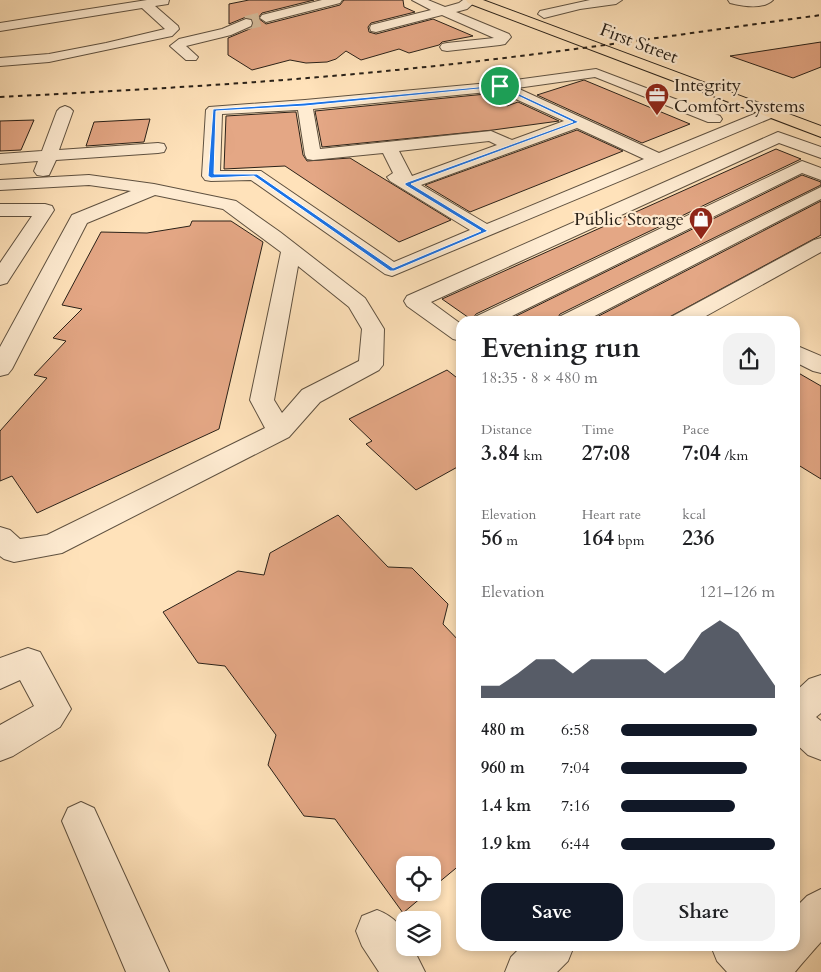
<!DOCTYPE html>
<meta charset="utf-8">
<style>
:root{--surface:#fff;--page:#f2f2f2;--text:#202124;--muted:#757577;--accent:#111827}
body{margin:0;font-family:Cardo,serif;background:var(--page);color:var(--text);height:100vh;display:flex;flex-direction:column;font-size:19px;white-space:nowrap}
*{box-sizing:border-box;margin:0}
p{font-size:16px;color:var(--muted)}
.icon{flex:none;width:28px;height:28px;fill:none;stroke:currentColor;stroke-width:2;stroke-linecap:round;stroke-linejoin:round}
.map{position:relative;flex:1;overflow:hidden}
.panel{position:absolute;left:456px;top:316px;width:344px;height:635px;display:flex;flex-direction:column;background:var(--surface);border-radius:15px;box-shadow:0 2px 8px #0003}
.panel>*{flex:none}
.buttons{position:absolute;left:396px;top:856px;display:grid;gap:10px}
.buttons a{display:grid;place-items:center;width:45px;height:45px;border-radius:10px;background:var(--surface);box-shadow:0 2px 8px #0003;font-size:25px}
.pin{position:absolute;display:grid;place-items:center;width:42px;height:42px;color:#fff;margin:-21px;border:2px solid #fff;border-radius:50%;box-shadow:0 1px 5px #0007}
.round{display:grid;place-items:center;flex:none;width:52px;height:52px;border-radius:15px;background:var(--page)}
.headline{display:flex;align-items:center;justify-content:space-between;height:85px;padding:0 25px}
h1{font-size:28px;font-weight:600;line-height:38px}
.metrics{display:grid;grid-template-columns:repeat(3,1fr);gap:8px;height:85px;padding:5px 25px}
.metrics div{display:grid;align-content:center}
.metrics b{font-size:21px;font-weight:600}
.metrics small{font-size:14px;font-weight:400}
.metrics p{font-size:14px}
.chart{height:140px;padding:10px 25px}
.chart p{display:flex;justify-content:space-between}
.chart svg{width:100%;height:90px;margin-top:5px;fill:var(--accent);opacity:.7}
.cta{display:flex;gap:10px;margin-top:auto;padding:10px 25px}
.cta a{flex:1;height:58px;border-radius:15px;background:var(--accent);color:#fff;font-size:20px;font-weight:600;line-height:58px;text-align:center}
.cta a+a{background:var(--page);color:var(--text)}
ul{padding:0 25px;list-style:none;font-size:16px}
li{display:grid;grid-template-columns:80px 60px 1fr;align-items:center;height:38px}
li i{height:12px;border-radius:6px;background:var(--accent)}
.map>svg:first-child{display:block}
.building{fill:#e4a785;stroke:#2a2118}
.lines{fill:none;stroke-linecap:round;stroke-linejoin:round}
.minor-tunnel{stroke:#d4bb9a;stroke-width:14;stroke-dasharray:14 7;stroke-linecap:butt}
.minor-casing{stroke:#5f5140;stroke-width:2}
.major-casing{stroke:#2a2118;stroke-width:2}
.minor{fill:#ffecd2;fill-rule:evenodd}
.major{fill:#ffe2ba;fill-rule:evenodd}
.rail{stroke:#2a2118;stroke-width:2;stroke-dasharray:4.5 4.5;stroke-linecap:butt}
.route{fill:#1a73e8;stroke:#fff;fill-rule:evenodd}
.labels{text-anchor:middle;stroke-width:4.5;stroke-linejoin:round;paint-order:stroke}
.far-street-label{font-size:18px;fill:#2a2118;stroke:#ffecd2}
.far-poi-label{font-size:18px;fill:#2a2118;stroke:#ffecd2;text-anchor:start}
</style>
<div class="map">
<svg width="821" height="972" viewBox="0 0 821 972">
<rect width="100%" height="100%" fill="#ffe2ba"/>
<filter id="stains"><feTurbulence type="fractalNoise" baseFrequency=".004" numOctaves="4"/><feColorMatrix values="0 0 0 0 .2 0 0 0 0 .09 0 0 0 0 .02 0 0 0 .5 -.17"/></filter>
<radialGradient id="worn" r=".72"><stop offset=".6" stop-color="#630" stop-opacity="0"/><stop offset="1" stop-color="#630" stop-opacity=".3"/></radialGradient>
<path class="building" d="M249,0h65l-52,13 -4,5 8,6 74,-19 4,-5h59l1,7 11,5 -44,11 -3,4 1,5 7,2 57,-15 40,17 -31,6 -3,3 -30,8 -10,-4 -38,11 -15,-9 -10,8 -9,3 -21,1 -16,-3 -38,10 -24,-15v-17l24,-10 2,-4 -3,-6 -5,-1 -17,7v-20z
M821,42v25l-28,11 -63,-22z
M584,80l106,44 -48,19 -105,-48z
M496,93l11,13 11,-4 41,19 -66,9 -171,17 -7,-36z
M293,112h3l7,43 4,6 43,-3 101,62 -52,22 -114,-76 -61,3 2,-53z
M150,119l-6,23 -58,4 8,-24z
M34,120l-13,30 -21,1v-30z
M577,130l46,21 -153,61 -45,-27z
M776,149l25,10 -325,155 -4,6 -30,-21z
M802,175l19,7v3l-261,129 -4,7h-50z
M821,201v34l-159,86h-73z
M192,221h39l32,21 -44,187 -182,84 -25,-37 -12,5v-50l47,-53 -13,-3 32,-34 -13,-3 29,-29 -20,-4 39,-73 46,1 43,-7z
M447,370l14,11v84l-45,25 -50,-46 6,-3 -23,-22z
M795,371l26,15v93l-26,-16z
M338,515l50,52 24,1 36,36 -5,20 18,19v221l-29,24v-23h-27v27h23l-25,21 -68,-94 -31,-3 -36,-51 8,-30 -51,-69 -27,-3 -35,-51 75,-41 26,4 6,-22z"/>
<g class="lines">
<path class="minor-tunnel" d="M246,23l20,-5"/>
<defs>
<path id="minor" d="M147,0h22l-1,4 -13,2 23,20 1,3 -7,7 -5,1 -118,25 -49,4v-8l49,-4 57,-11 59,-14 -23,-21 -142,23v-8z
M322,0h20l-2,3 -74,19 -6,-4 2,-3z
M412,0h16l17,7 14,-4 4,-3h14l-10,9 -11,3 53,22 2,3 -6,7 -5,1 -53,6 -5,-1 -2,-3 2,-3 5,-1 47,-5 -52,-23 -66,17 -5,-1 -1,-3 1,-3 60,-15z
M590,0h32l-6,4 -36,5 -36,9 -6,-4 2,-3z
M728,0h45c-10,10 -31,6 -43,3z
M246,19l5,1 1,3 -1,3 -20,9 -45,11 12,11 -2,3h-10l-16,-14 9,-7 43,-10z
M596,69l124,47 2,3 -2,3h-12l-113,-45 -78,11 142,65 105,-43h12l2,3 -2,3 -384,160 -7,-2 -134,-94 -40,1 -6,-1 -3,-4 4,-66 3,-3 96,-7 195,-18zM498,91l66,30 -52,19 -21,-9 -171,18 -7,-40zM298,110l7,45 2,4 6,1 70,-7 10,20 -6,4 3,4 80,49 -76,32 -133,-91h-41l2,-57zM577,128l67,31 -157,65 -66,-39zM489,141l8,4 -85,31 -13,-25z
M65,106l5,2 3,3 -14,39 99,-7 6,1 2,4 -2,4 -6,1 -102,7 -7,15 -6,1 -6,-1 -3,-4 4,-10 -38,3v-10l42,-3 15,-40 3,-3z
M778,132l43,15v11l-42,-15 -348,159 30,22v17l-8,-2 -46,-33 -3,-5 3,-5z
M802,161l19,7v12l-19,-7 -300,148h-28l3,-5z
M89,175l65,9 82,17 44,31 85,66 19,31 -1,36 -4,5 -59,32 -31,35 -227,116 -48,9 -10,-3 -4,-3v-29l10,3 10,9 27,-4 218,-107 -15,-28 31,-148 -58,-43 -68,-14 -68,28 -75,146 -4,5 -8,2v-29l72,-132 59,-24 -42,-6 -89,5v-10zM298,266l51,41 13,22 -3,32 -57,29 -20,23 -8,-13z
M821,187v12l-236,122h-27l3,-5z
M0,204h45l7,2 2,4 -47,73 -7,2v-22l32,-47h-32z
M821,238v14l-124,69h-27l3,-5 141,-76z
M795,345l26,11v17l-8,-2 -18,-9z
M28,648l12,4 31,57 -11,18 -47,29 -13,5v-36l34,-19 -14,-26 -20,9v-31z
M821,675v38l-5,4 5,4v39l-13,-5 -13,-12v-51l14,-13z
M81,802l13,6 75,164h-43l-64,-151 6,-13z
M821,889v53c-9,10 -17,19 -26,30h-68l-10,-11 -6,-15h84v-38l12,-12z
M377,910c18,7 28,17 28,38h8l12,24h-46l-17,-26 -6,-15 6,-15z
M522,946h52l-6,15 -11,11h-52l6,-15z"/>
<path id="major" d="M466,0h17l338,126v11l-353,-134z"/>
</defs>
<use href="#minor" class="minor-casing"/>
<use href="#major" class="major-casing"/>
<use href="#minor" class="minor"/>
<use href="#major" class="major"/>
<path class="rail" d="M0,97c135,-7 271,-14 406,-28 138,-14 277,-35 415,-54"/>
</g>
<path class="route" d="M500,85l79,37 -168,62 77,47 -94,40h-4l-136,-95 -43,2 -3,-2 5,-67 92,-6zM499,87l74,35 -168,61v2l76,46 -88,37 -136,-94h-43l2,-63 89,-5z"/>
<defs>
<symbol id="office-pin" viewBox="-11 -11 22 30"><path d="M0 17L-7.5 6A9.5 9.5 0 1 1 7.5 6Z" fill="#8f2418" stroke="#ffecd2"/><path d="M-6-3h4V-5.5h4V-3h4V5H-6ZM-1-4.5V-3h2v-1.5ZM-6 0V1H6V0Z" fill="#fff"/></symbol>
<symbol id="shop-pin" viewBox="-11 -11 22 30"><path d="M0 17L-7.5 6A9.5 9.5 0 1 1 7.5 6Z" fill="#8f2418" stroke="#ffecd2"/><path d="M-5-2.5h2.3a2.7 3.5 0 0 1 5.4 0H5L5.5 6h-11ZM-1.5-2.5h3a1.5 2.3 0 0 0-3 0Z" fill="#fff"/></symbol>
</defs>
<g fill-rule="evenodd">
<use href="#office-pin" x="643" y="81" width="28" height="38"/>
<use href="#shop-pin" x="687" y="205" width="28" height="38"/>
</g>
<g class="labels">
<g class="far-street-label">
<text transform="translate(639 43) rotate(21)" y="6">First Street</text>
</g>
<g class="far-poi-label">
<text x="674" y="91">Integrity<tspan x="674" dy="21">Comfort Systems</tspan></text>
<text x="684" y="225" text-anchor="end">Public Storage</text>
</g>
</g>
<rect width="100%" height="100%" filter="url(#stains)"/>
<rect width="100%" height="100%" fill="url(#worn)"/>
</svg>
<div class="buttons">
<a><svg class="icon" aria-label="locate" viewBox="0 0 24 24"><circle cx="12" cy="12" r="6"/><path d="M12 2v4M12 18v4M2 12h4M18 12h4"/></svg></a>
<a><svg class="icon" aria-label="layers" viewBox="0 0 24 24"><path d="M12 4l9 5-9 5-9-5zM3 14l9 5 9-5"/></svg></a>
</div>
<div class="pin" style="left:500px;top:86px;background:#1e9e55"><svg class="icon" aria-label="arrive" viewBox="0 0 24 24"><path d="M6 21V4h12l-3 4 3 4H6"/></svg></div>
<section class="panel">
<div class="headline"><div><h1>Evening run</h1><p>18:35 · 8 × 480 m</p></div><a class="round"><svg class="icon" aria-label="share" viewBox="0 0 24 24"><path d="M12 15V3M7 8l5-5 5 5M5 13v7h14v-7"/></svg></a></div>
<div class="metrics">
<div><p>Distance</p><b>3.84<small> km</small></b></div>
<div><p>Time</p><b>27:08</b></div>
<div><p>Pace</p><b>7:04<small> /km</small></b></div>
</div>
<div class="metrics">
<div><p>Elevation</p><b>56<small> m</small></b></div>
<div><p>Heart rate</p><b>164<small> bpm</small></b></div>
<div><p>kcal</p><b>236</b></div>
</div>
<div class="chart"><p><span>Elevation</span>121–126 m</p>
<svg viewBox="0 0 160 44" preserveAspectRatio="none"><path d="M0 44V38L10 38L20 32L30 25L40 25L50 32L60 25L70 25L80 25L90 25L100 32L110 25L120 12L130 6L140 12L150 25L160 38V44z"/></svg>
</div>
<ul>
<li><b>480 m</b>6:58<i style="width:88%"></i></li>
<li><b>960 m</b>7:04<i style="width:82%"></i></li>
<li><b>1.4 km</b>7:16<i style="width:74%"></i></li>
<li><b>1.9 km</b>6:44<i style="width:100%"></i></li>
</ul>
<div class="cta"><a>Save</a><a>Share</a></div>
</section>
</div>
